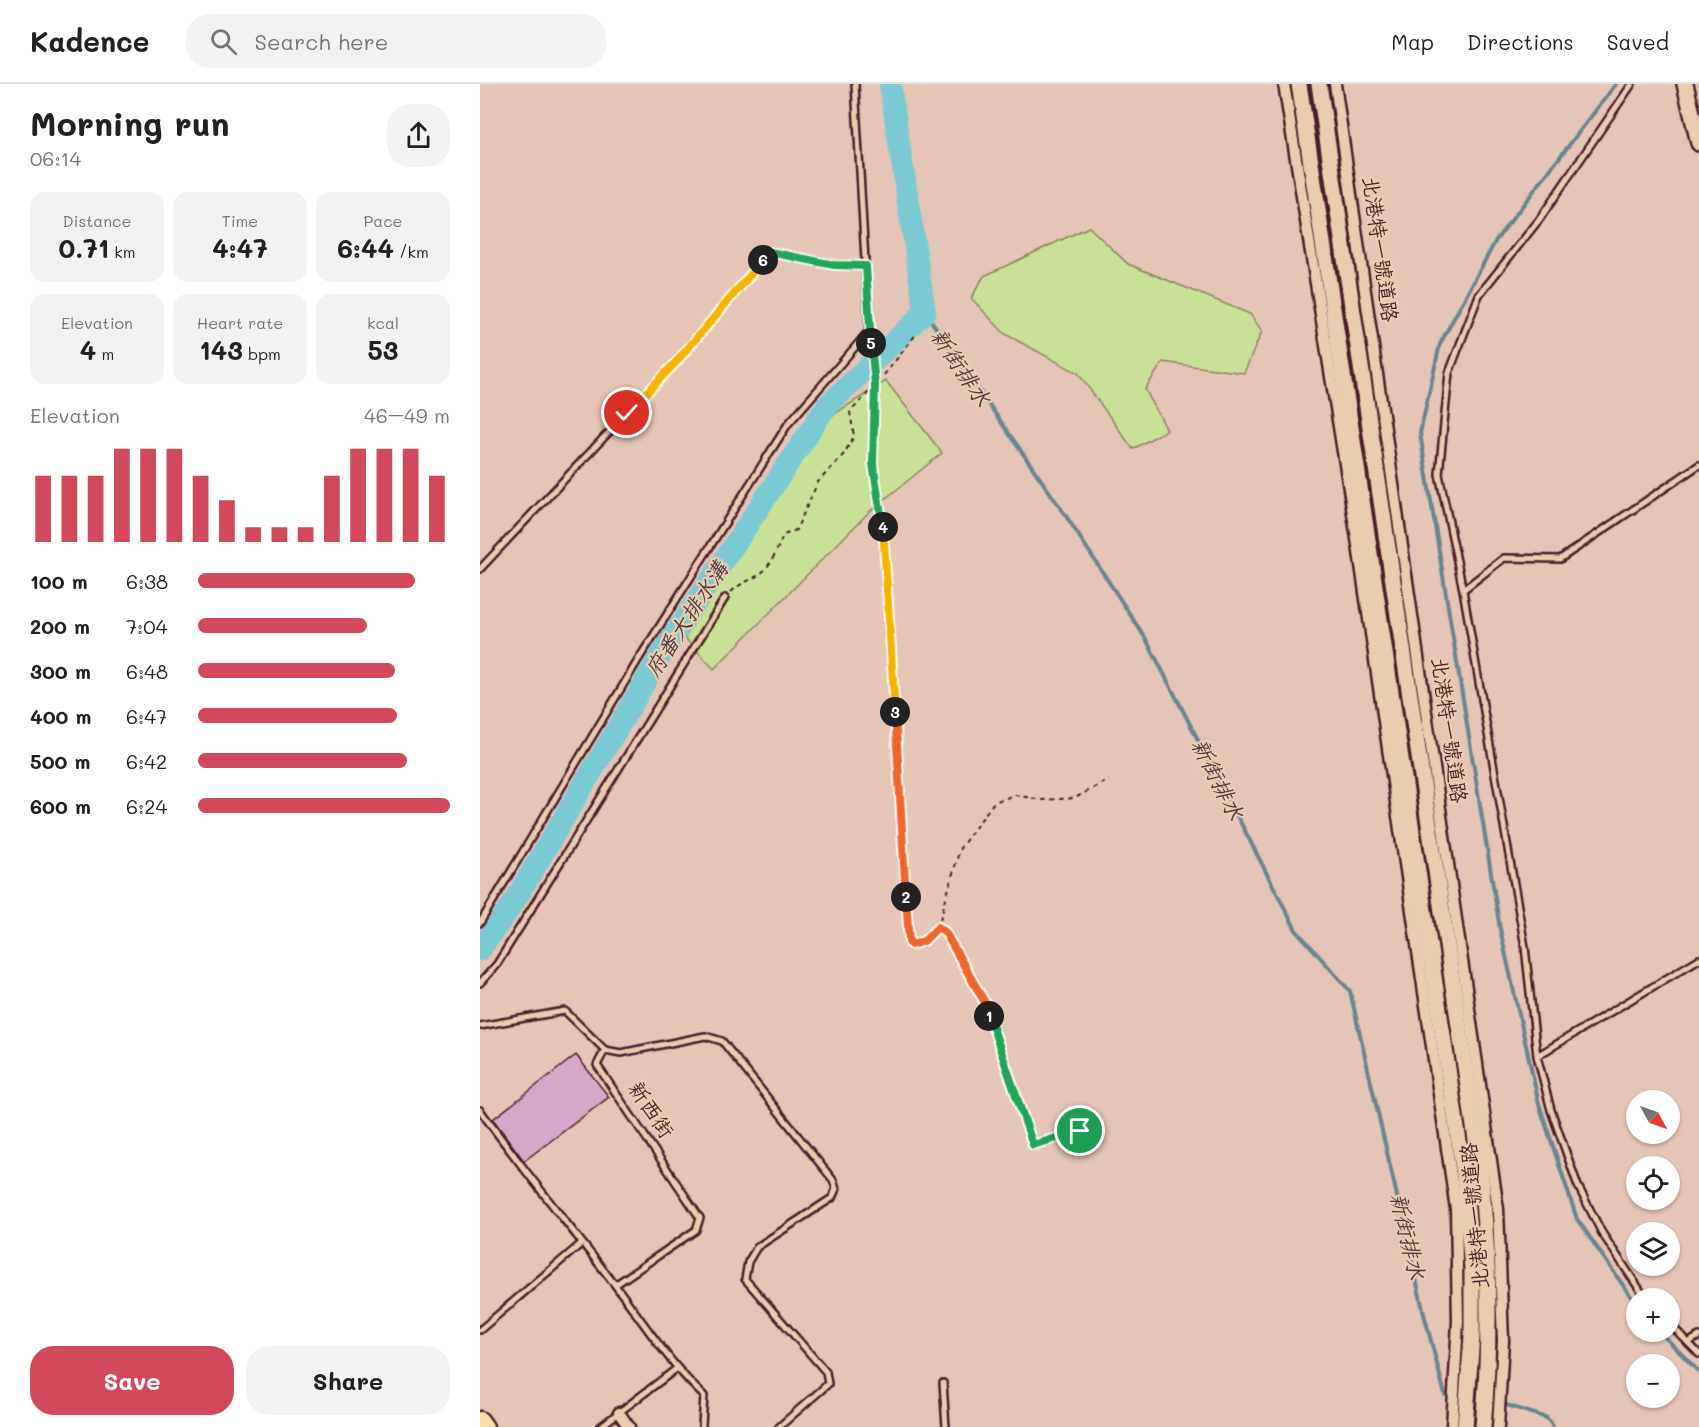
<!DOCTYPE html>
<meta charset="utf-8">
<style>
:root{--surface:#fff;--page:#f2f2f2;--text:#202124;--muted:#757577;--line:#e0e0e0;--accent:#d1495b}
body{margin:0;font-family:Mali,"LXGW WenKai TC",sans-serif;background:var(--page);color:var(--text);height:100vh;display:flex;flex-direction:column;font-size:22px;white-space:nowrap}
*{box-sizing:border-box;margin:0}
p{font-size:20px;color:var(--muted)}
.icon{flex:none;width:33px;height:33px;fill:none;stroke:currentColor;stroke-width:2;stroke-linecap:round;stroke-linejoin:round}
.map{position:relative;flex:1;overflow:hidden}
.sheet{display:flex;flex-direction:column;background:var(--surface);width:480px}
.sheet>*{flex:none}
.needle{width:39px;rotate:130deg}
.buttons{position:absolute;left:1146px;top:1006px;display:grid;gap:12px}
.buttons a{display:grid;place-items:center;width:54px;height:54px;border-radius:50%;background:var(--surface);box-shadow:0 2px 4px #0004;font-size:30px}
.pin{position:absolute;display:grid;place-items:center;width:51px;height:51px;color:#fff;margin:-26px;border:3px solid #fff;border-radius:50%;box-shadow:0 2px 6px #0007}
.km{position:absolute;width:30px;height:30px;margin:-15px;border-radius:50%;background:#222;color:#fff;font-size:16px;line-height:30px;text-align:center}
.round{display:grid;place-items:center;flex:none;width:63px;height:63px;border-radius:24px;background:var(--page)}
.summary{display:flex;align-items:center;justify-content:space-between;height:102px;padding:0 30px}
h1{font-size:33px;font-weight:700;line-height:45px}
.stats{display:grid;grid-template-columns:repeat(3,1fr);gap:9px;height:102px;padding:6px 30px}
.stats div{display:grid;align-content:center;border-radius:15px;background:var(--page);text-align:center}
.stats b{font-size:26px;font-weight:700}
.stats small{font-size:16px;font-weight:400}
.stats p{font-size:16px}
.chart{height:168px;padding:12px 30px}
.chart p{display:flex;justify-content:space-between}
.chart svg{width:100%;height:108px;margin-top:6px;stroke:var(--accent);stroke-width:6}
.cta{display:flex;gap:12px;margin-top:auto;padding:12px 30px}
.cta a{flex:1;height:69px;border-radius:24px;background:var(--accent);color:#fff;font-size:24px;font-weight:700;line-height:69px;text-align:center}
.cta a+a{background:var(--page);color:var(--text)}
ul{padding:0 30px;list-style:none;font-size:20px}
li{display:grid;grid-template-columns:96px 72px 1fr;align-items:center;height:45px}
li i{height:15px;border-radius:8px;background:var(--accent)}
header{display:flex;align-items:center;gap:36px;box-sizing:border-box;height:84px;padding:0 30px;background:var(--surface);border-bottom:2px solid var(--line)}
header strong{font-size:28px}
nav{display:flex;gap:33px;margin-inline-start:auto;font-size:21px}
.search{width:420px;height:54px;background:var(--page);display:flex;align-items:center;gap:15px;box-sizing:border-box;padding:0 21px;border-radius:24px;color:var(--muted);font-size:22px}
main{display:flex;flex:1;min-height:0}
.map>svg:first-child{display:block}
.green{fill:#c9e197;stroke:#8a8061;stroke-width:1.5}
.lines{fill:none;stroke-linecap:round;stroke-linejoin:round}
.stream{stroke:#678690;stroke-width:4}
.river{stroke:#7acad4;stroke-width:22}
.building{fill:#d6a7c8;stroke:#4a1f2b;stroke-width:1.5}
.lane-casing{stroke:#4a1f2b;stroke-width:10}
.street-casing{stroke:#4a1f2b;stroke-width:15}
.secondary-casing{stroke:#4a1f2b;stroke-width:20}
.primary-casing{stroke:#4a1f2b;stroke-width:21}
.path{stroke:#4a1f2b;stroke-width:2;stroke-dasharray:4.5 4.5;stroke-linecap:butt}
.lane{stroke:#e9cdb0;stroke-width:5}
.street{stroke:#e9cdb0;stroke-width:10}
.secondary{stroke:#e9cdb0;stroke-width:15}
.primary{stroke:#f9deab;stroke-width:16}
.split-1-casing{stroke:#fff;stroke-width:12}
.split-2-casing{stroke:#fff;stroke-width:12}
.split-3-casing{stroke:#fff;stroke-width:12}
.split-4-casing{stroke:#fff;stroke-width:12}
.split-5-casing{stroke:#fff;stroke-width:12}
.split-6-casing{stroke:#fff;stroke-width:12}
.split-7-casing{stroke:#fff;stroke-width:12}
.split-1{stroke:#22a559;stroke-width:8}
.split-2{stroke:#f0652b;stroke-width:8}
.split-3{stroke:#f0652b;stroke-width:8}
.split-4{stroke:#f5b400;stroke-width:8}
.split-5{stroke:#22a559;stroke-width:8}
.split-6{stroke:#22a559;stroke-width:8}
.split-7{stroke:#f5b400;stroke-width:8}
.labels{text-anchor:middle;stroke-width:4.5;stroke-linejoin:round;paint-order:stroke}
.street-label{font-size:21px;fill:#4a1f2b;stroke:#e9cdb0}
.water-label{font-size:22px;font-style:italic;fill:#513944;stroke:#e9cdb0}
</style>
<header>
<strong>Kadence</strong>
<div class="search"><svg class="icon" aria-label="search" viewBox="0 0 24 24"><circle cx="10" cy="10" r="6"/><path d="M15 15l6 6"/></svg>Search here</div>
<nav><a>Map</a><a>Directions</a><a>Saved</a></nav>
</header>
<main>
<section class="sheet">
<div class="summary"><div><h1>Morning run</h1><p>06:14</p></div><a class="round"><svg class="icon" aria-label="share" viewBox="0 0 24 24"><path d="M12 15V3M7 8l5-5 5 5M5 13v7h14v-7"/></svg></a></div>
<div class="stats">
<div><p>Distance</p><b>0.71<small> km</small></b></div>
<div><p>Time</p><b>4:47</b></div>
<div><p>Pace</p><b>6:44<small> /km</small></b></div>
</div>
<div class="stats">
<div><p>Elevation</p><b>4<small> m</small></b></div>
<div><p>Heart rate</p><b>143<small> bpm</small></b></div>
<div><p>kcal</p><b>53</b></div>
</div>
<div class="chart"><p><span>Elevation</span>46–49 m</p>
<svg viewBox="0 0 160 44" preserveAspectRatio="none"><path d="M5 44V17M15 44V17M25 44V17M35 44V6M45 44V6M55 44V6M65 44V17M75 44V27M85 44V38M95 44V38M105 44V38M115 44V17M125 44V6M135 44V6M145 44V6M155 44V17"/></svg>
</div>
<ul>
<li><b>100 m</b>6:38<i style="width:86%"></i></li>
<li><b>200 m</b>7:04<i style="width:67%"></i></li>
<li><b>300 m</b>6:48<i style="width:78%"></i></li>
<li><b>400 m</b>6:47<i style="width:79%"></i></li>
<li><b>500 m</b>6:42<i style="width:83%"></i></li>
<li><b>600 m</b>6:24<i style="width:100%"></i></li>
</ul>
<div class="cta"><a>Save</a><a>Share</a></div>
</section>
<div class="map">
<svg width="1219" height="1343" viewBox="0 0 1219 1343">
<rect width="100%" height="100%" fill="#e5c5b5"/>
<filter id="ink" filterUnits="userSpaceOnUse"><feTurbulence type="fractalNoise" baseFrequency=".0167" numOctaves="2"/><feDisplacementMap in="SourceGraphic" scale="12" xChannelSelector="R" yChannelSelector="G"/><feConvolveMatrix kernelMatrix="1 2 1 2 8 2 1 2 1" color-interpolation-filters="sRGB"/></filter>
<g filter="url(#ink)">
<path class="green" d="M609,143l39,37 122,50 12,17 -18,42 -81,-11 -18,27 22,41 -34,19 -55,-76 -73,-39 -34,-36 13,-22z
M406,297l56,72 -73,59 -155,157 -29,-31 37,-65 106,-155z"/>
<g class="lines">
<path class="stream" d="M1136,0l-120,156 -56,104 -20,89 80,496 39,175 38,115 59,85
M445,228l141,204 80,123 150,291 54,61 74,323 21,81h8
M1180,1248l39,40
M1008,1315l59,19 6,9"/>
<path class="river" d="M0,866l32,-45 151,-253 163,-245 99,-95 -35,-228"/>
</g>
<path class="building" d="M96,971l33,42 -85,64 -31,-42z"/>
<g class="lines">
<defs>
<path id="lane" d="M1152,0l-93,136 -60,75 -30,78 -10,101 24,116 62,357 12,109 14,54 27,76 24,47 44,66
M389,247l6,54
M0,485l196,-208 94,-109 64,13 32,1
M983,506l41,-32 56,1 139,-94
M0,839l160,-266 148,-233 81,-93 -14,-247
M0,899l17,-19 228,-366
M0,942l85,-15 40,39 -8,15 103,153 -4,12 -81,55
M125,966l16,3 84,-17 17,5 111,139 3,9 -4,9 -75,49 -9,15 -3,17 81,93 2,12 -49,43
M1057,972l162,-97
M0,1026c43,60 90,116 135,175 29,38 54,78 89,111l-2,29
M1190,1240l29,30
M0,1246l102,-87
M1208,1259l11,-7
M463,1299l3,44
M120,1343l76,-58"/>
<path id="street" d="M804,0l74,461 98,664 2,112 -6,106
M855,0l163,1125 5,132 -5,86
M139,1329l10,14"/>
<path id="secondary" d="M819,0l165,1091 8,94v67l-7,91
M839,0l161,1083c9,87 11,174 3,260
M1205,0l14,59"/>
<path id="primary" d="M0,1336l5,7"/>
</defs>
<use href="#lane" class="lane-casing"/>
<use href="#street" class="street-casing"/>
<use href="#secondary" class="secondary-casing"/>
<use href="#primary" class="primary-casing"/>
<path class="path" d="M404,291l33,-42
M395,308l-2,72 10,59 26,419 2,3 13,-4 14,-14
M251,508c9,-9 19,-11 29,-18 12,-9 17,-26 24,-39l12,-5 22,-48 26,-28 10,-18 -4,-24 19,-20
M600,1047l-47,14 -49,-144 -39,-69 -7,-5 22,-79 34,-46 21,-7 27,5 33,-2 34,-18"/>
<use href="#lane" class="lane"/>
<use href="#street" class="street"/>
<use href="#secondary" class="secondary"/>
<use href="#primary" class="primary"/>
</g>
</g>
<g class="lines" filter="url(#ink)">
<defs>
<path id="split-1" d="M509,932l44,129 47,-14"/>
<path id="split-2" d="M426,813l3,45 2,3 13,-4 14,-14 7,5 39,69 5,15"/>
<path id="split-3" d="M415,628l11,185"/>
<path id="split-4" d="M403,443l12,185"/>
<path id="split-5" d="M391,259l4,42 -2,79 10,63"/>
<path id="split-6" d="M283,176l7,-8 64,13 32,1 5,77"/>
<path id="split-7" d="M147,329l49,-51 87,-102"/>
</defs>
<use href="#split-1" class="split-1-casing"/>
<use href="#split-2" class="split-2-casing"/>
<use href="#split-3" class="split-3-casing"/>
<use href="#split-4" class="split-4-casing"/>
<use href="#split-5" class="split-5-casing"/>
<use href="#split-6" class="split-6-casing"/>
<use href="#split-7" class="split-7-casing"/>
<use href="#split-1" class="split-1"/>
<use href="#split-2" class="split-2"/>
<use href="#split-3" class="split-3"/>
<use href="#split-4" class="split-4"/>
<use href="#split-5" class="split-5"/>
<use href="#split-6" class="split-6"/>
<use href="#split-7" class="split-7"/>
</g>
<g class="labels">
<g class="street-label">
<text transform="translate(900 165) rotate(82)" y="7">北港特一號道路</text>
<text transform="translate(969 646) rotate(82)" y="7">北港特一號道路</text>
<text transform="translate(171 1026) rotate(56)" y="7">新西街</text>
<text transform="translate(995 1132) rotate(-95)" y="7">北港特一號道路</text>
</g>
<g class="water-label">
<text transform="translate(481 283) rotate(56)" y="8">新街排水</text>
<text transform="translate(206 535) rotate(-57)" y="8">府番大排水溝</text>
<text transform="translate(738 695) rotate(63)" y="8">新街排水</text>
<text transform="translate(928 1152) rotate(77)" y="8">新街排水</text>
</g>
</g>
</svg>
<div class="buttons">
<a><svg class="needle" viewBox="-14 -14 28 28"><path d="M0-13l5 13h-10z" fill="#e53935"/><path d="M0 13l5-13h-10z" fill="#757577"/></svg></a>
<a><svg class="icon" aria-label="locate" viewBox="0 0 24 24"><circle cx="12" cy="12" r="6"/><path d="M12 2v4M12 18v4M2 12h4M18 12h4"/></svg></a>
<a><svg class="icon" aria-label="layers" viewBox="0 0 24 24"><path d="M12 4l9 5-9 5-9-5zM3 14l9 5 9-5"/></svg></a>
<a>+</a>
<a>−</a>
</div>
<div class="pin" style="left:600px;top:1047px;background:#1e9e55"><svg class="icon" aria-label="arrive" viewBox="0 0 24 24"><path d="M6 21V4h12l-3 4 3 4H6"/></svg></div>
<div class="pin" style="left:147px;top:329px;background:#d93025"><svg class="icon" aria-label="check" viewBox="0 0 24 24"><path d="M5 12l5 5 9-10"/></svg></div>
<b class="km" style="left:509px;top:932px">1</b>
<b class="km" style="left:426px;top:813px">2</b>
<b class="km" style="left:415px;top:628px">3</b>
<b class="km" style="left:403px;top:443px">4</b>
<b class="km" style="left:391px;top:259px">5</b>
<b class="km" style="left:283px;top:176px">6</b>
</div>
</main>
